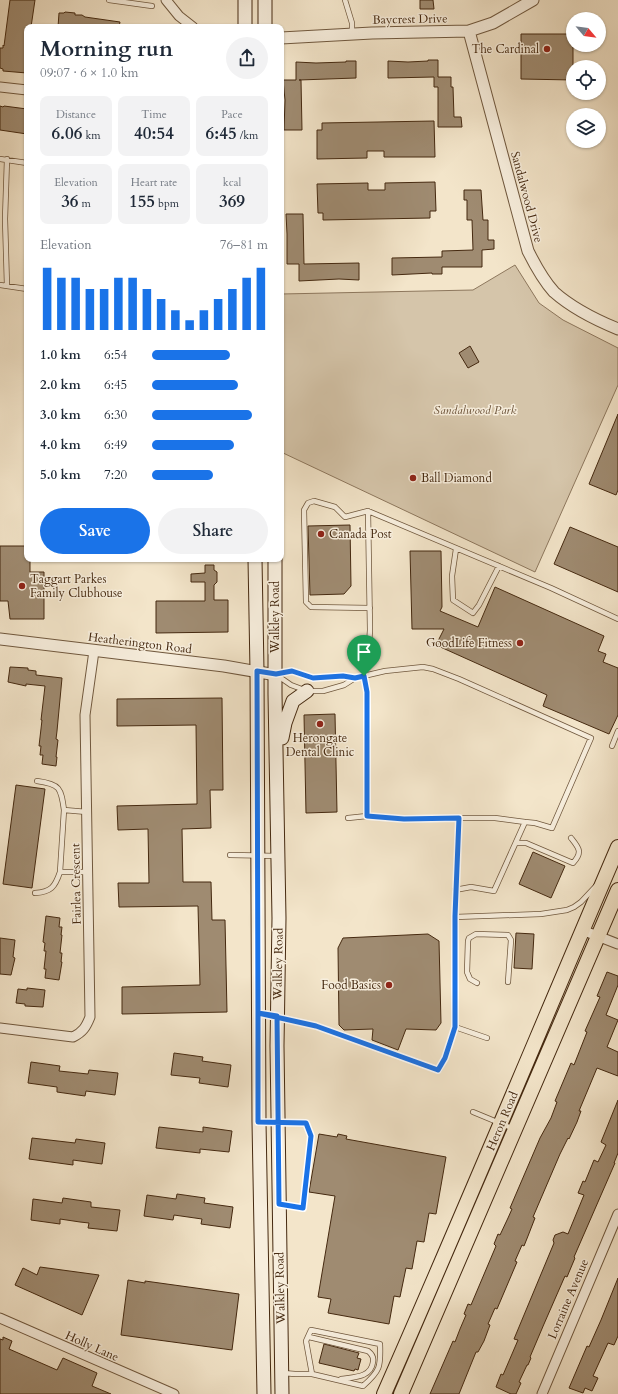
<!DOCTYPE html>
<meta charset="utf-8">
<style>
:root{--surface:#fff;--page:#f2f2f3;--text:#1f2937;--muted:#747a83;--accent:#1a73e8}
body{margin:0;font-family:Cardo,serif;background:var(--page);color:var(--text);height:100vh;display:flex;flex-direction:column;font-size:15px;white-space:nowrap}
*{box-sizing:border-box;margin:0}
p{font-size:13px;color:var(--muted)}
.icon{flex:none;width:22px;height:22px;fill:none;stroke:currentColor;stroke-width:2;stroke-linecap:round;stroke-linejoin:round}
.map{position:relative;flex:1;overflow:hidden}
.panel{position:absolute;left:24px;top:24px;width:260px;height:538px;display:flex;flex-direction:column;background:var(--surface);border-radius:8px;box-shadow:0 1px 3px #0004}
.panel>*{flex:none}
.needle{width:26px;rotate:119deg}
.tools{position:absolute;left:566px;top:12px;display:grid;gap:8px}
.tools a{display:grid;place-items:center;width:40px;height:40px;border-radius:50%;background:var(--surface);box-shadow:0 1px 3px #0004;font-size:20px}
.pin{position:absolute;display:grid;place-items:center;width:34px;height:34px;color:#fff;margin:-41px -17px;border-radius:50% 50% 50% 0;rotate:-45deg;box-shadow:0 0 4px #0007}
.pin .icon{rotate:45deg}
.round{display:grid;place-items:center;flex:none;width:42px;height:42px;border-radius:21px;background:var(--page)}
.head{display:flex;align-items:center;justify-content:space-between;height:68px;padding:0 16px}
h1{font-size:22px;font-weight:700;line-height:30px}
.figures{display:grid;grid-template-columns:repeat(3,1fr);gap:6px;height:68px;padding:4px 16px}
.figures div{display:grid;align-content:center;border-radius:8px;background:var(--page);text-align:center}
.figures b{font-size:17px;font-weight:700}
.figures small{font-size:11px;font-weight:400}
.figures p{font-size:11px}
.chart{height:112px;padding:8px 16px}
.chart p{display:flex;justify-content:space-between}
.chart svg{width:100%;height:72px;margin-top:4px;stroke:var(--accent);stroke-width:6}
.action{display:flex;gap:8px;margin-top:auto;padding:8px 16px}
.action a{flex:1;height:46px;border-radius:24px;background:var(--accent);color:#fff;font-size:16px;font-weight:700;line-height:46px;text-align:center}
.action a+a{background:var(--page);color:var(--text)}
ul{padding:0 16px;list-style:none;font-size:13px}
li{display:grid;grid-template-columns:64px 48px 1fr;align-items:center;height:30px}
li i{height:10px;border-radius:5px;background:var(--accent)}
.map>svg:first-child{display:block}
.green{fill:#d5c5aa;stroke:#8d775d}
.building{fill:#9f8b71;stroke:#452910}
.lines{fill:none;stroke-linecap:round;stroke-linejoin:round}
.service-casing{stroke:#70583e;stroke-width:6}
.minor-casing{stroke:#70583e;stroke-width:11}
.tertiary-casing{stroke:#70583e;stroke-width:13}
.secondary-casing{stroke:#452910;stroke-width:15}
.primary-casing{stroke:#452910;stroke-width:16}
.service{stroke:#f7eedd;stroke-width:4.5}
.minor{stroke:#f7eedd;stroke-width:9}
.tertiary{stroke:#f7eedd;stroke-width:11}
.secondary{stroke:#f7eedd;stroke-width:13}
.primary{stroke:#f3e5ca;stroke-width:14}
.route-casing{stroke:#fff;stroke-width:8}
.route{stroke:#1a73e8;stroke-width:5}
.poi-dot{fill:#8f2418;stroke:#f7eedd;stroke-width:1.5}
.labels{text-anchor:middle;stroke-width:3;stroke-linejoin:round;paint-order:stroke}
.street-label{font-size:12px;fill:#452910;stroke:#f7eedd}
.poi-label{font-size:12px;fill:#452910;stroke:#f7eedd;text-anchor:end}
.park-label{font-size:12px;font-style:italic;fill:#695036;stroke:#f7eedd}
</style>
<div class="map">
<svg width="618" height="1394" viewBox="0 0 618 1394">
<rect width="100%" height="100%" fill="#f3e5ca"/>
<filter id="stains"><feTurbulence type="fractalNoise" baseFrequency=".005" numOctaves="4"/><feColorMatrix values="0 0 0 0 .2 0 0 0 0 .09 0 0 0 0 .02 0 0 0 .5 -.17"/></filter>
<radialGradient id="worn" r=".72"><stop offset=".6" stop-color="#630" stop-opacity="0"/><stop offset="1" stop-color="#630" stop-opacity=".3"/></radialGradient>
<path class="green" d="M515,265l24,38 24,17 55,28v37l-83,187 -254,-120v-158l192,-4z"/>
<path class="building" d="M10,0h25l-4,27h-4v46l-24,-2v-2l-3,-1v-20h3v-3l1,1z
M420,0h13l1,9h-14z
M65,12l10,1v2h7l3,2 35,5 -1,5h-61l1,-14h5z
M521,34h52v46l-52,-1z
M428,60h10v17h13v10h2l1,30h7l1,10h-24v-40h-4v-10l-46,1v-17l20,1 20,-1z
M346,61h10v17l-57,2h2l1,50h-18l1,-30 -2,-20h13v-18l20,1 30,-1z
M0,106l3,1 1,-1 23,3v25l-27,-4z
M434,121l1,36h-51v-6h-17v7l-50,1v-29h5v-7z
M435,182l1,29h-6v7l-107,2v-7h-5l-1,-29 51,-1v7h17v-7z
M464,190h17l2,30h5v20h6v9l-12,1v17h-40v7h-10v-1l-40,2v-17l50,-1v-6l31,-1 -1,-30h-5v-20h-3z
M286,214h17l1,50 55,-1v17l-20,-1 -40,2v-17h-12v-30z
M470,346l9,16 -11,6 -9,-15z
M618,414v76l-2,5 -27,-11z
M350,525l1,61 -7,8 -34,1 -2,-69z
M570,527l48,20v45l-64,-28z
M0,546h27v13h3v13h14v47h-34l-2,-18h-8z
M410,551h31l1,56 -2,4 38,16 17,-40 109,49 -6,15 8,3 -3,8 15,6v47l-9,19 -66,-28 4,-11 -111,-50 8,-16h-32z
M205,565h9v5l3,2v10l-3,3v15h14v32l-72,1v-32h49v-19h-14v-8l14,-1z
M10,667l18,1v2l8,1v4l26,3 -5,53 -1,8 2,1 -2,17h1l-1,9 -14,-2 1,-9h-3l1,-9h-2l3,-26h-1l4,-34 -19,-2v2l-18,-4z
M222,698l1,92h-13l1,38 -29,1 1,53h28l1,38h13l2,92 -105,2v-27l78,-2 -2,-79 -79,1 -1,-24h31l-1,-54 -30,1 -1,-24 80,-2 -1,-79 -79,1v-27z
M335,714l2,98 -31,1 -2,-98z
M16,785l29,4 -13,99 -29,-4z
M533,852l32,14 -14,32 -32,-14z
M46,916l14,2 -1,9h3l-1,8h1l-2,18h2l-1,9h1l-3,18 -14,-2 1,-9h-2l2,-18h-2l1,-8 -2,-1z
M516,933l18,1 -2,35 -18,-1z
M428,934l11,7 2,82 -5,7 -30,-1 -8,21 -26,-10 1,-11 -29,1 -5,-5 -1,-77 5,-10z
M0,938l15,2 -2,17 2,1 -4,17 -11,-1z
M607,972l11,4v9l-12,30 12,5 -11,27 11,5v24l-21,-8 -18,43h2l-4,11 -8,17 -1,-1 -8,16 -27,63 2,1 -7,18 -4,10 -2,-1 -7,16 2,1 -20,47 -2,-1 -7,16 2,1 -6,16 -6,11h-2l-17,42h-29l23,-53 2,1 5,-13 6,-14 -2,-1 4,-10 3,1 25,-59 -2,-2 4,-10 2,1 8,-17 4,-9 -2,-1 30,-70 11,-20 6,-16 -2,-1 16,-38 3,2 13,-33 -2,-1 15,-34 -3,-1z
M27,988l18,2 -2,17 -18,-1v-2l-9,-1 2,-14 9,1z
M174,1053l29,4 -1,4 29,4 -3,22 -29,-4 1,-5 -29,-3z
M31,1062l29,4 -1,5 29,3 1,-4 29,3 -3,22 -29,-4 -1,5 -28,-4v-5l-29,-4z
M618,1100v53l-4,10h1l-41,94 1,1 -8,19 -2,-1 -21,48 -14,33 1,1 -3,7h-1l-8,17 2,1 -5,11h-5l-15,-7 5,-13 2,1 15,-35 -4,-1 40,-96 -1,-3 2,-5 8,-3 5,2 16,-39 -6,-2 5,-12 2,1 9,-22 4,2 8,-17 -5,-3z
M159,1127l44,5v-5l29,4 -3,21 -29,-3v4l-44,-5z
M319,1134l18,3 1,-3 9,2 -1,3 100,18 -10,57 -7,-1 -5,29 -7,-1 -5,28 -6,-1 -6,29 -6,-1 -5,28 -61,-11 3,-14 -13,-2 17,-101 -26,-4z
M32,1138l43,5 1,-4 29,4 -3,21 -29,-4v5l-44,-6z
M177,1194l28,4 -1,5 29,4 -3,21 -29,-4 1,-5 -28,-4 -1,5 -29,-4 3,-21 29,4z
M63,1198l28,4v5l29,3 -3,21 -29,-3 1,-5 -9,-1 -20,-3v5l-29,-4 2,-21 29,4z
M40,1267l59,8 -17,40 -67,-30 8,-17 14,7z
M618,1278v58l-4,9 -6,-2 -15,33 5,2 -6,13 -7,-3 -2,5 -14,-5 18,-42 2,1 12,-27z
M128,1280l17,3v-2l94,13 -7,56 -111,-15z
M3,1337l9,4 -3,8 48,21 6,-12 34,15 -5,13 19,8h-111v-55l3,1z
M324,1344l35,9 -2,5 4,1 -3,11 -3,-1 -1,2 -35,-8z"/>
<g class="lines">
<defs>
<path id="service" d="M109,0l43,6
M345,0l7,23v10
M0,159l27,4
M7,159l-2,60 2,67
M0,285l27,4
M368,511l-23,6 -10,-10 -21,-6 -6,2 -4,7 2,92 5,5 59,1
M456,549l-4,27 1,24 20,13 6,-8 20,-39
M277,674l15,-3 21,7 30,-2 12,2
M278,676l13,9 16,6h16l21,-6 11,-7 30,-7 38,-4 10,2 26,10 132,59 -39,90 -17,-5 -10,-1 -31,69 -23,-4 -16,3
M612,746l6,-15
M37,781c23,3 24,7 27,29
M87,812l-23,-2 -4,62h27
M367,816v-124l-3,-16 4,-17 2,-29 -2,-119 183,77 67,31
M348,818l19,-2 37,3 55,-1 -4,99 86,-3 26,-4 7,-3 7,-5 15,-16
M459,818h36l30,4
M516,843h10l47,20c10,-11 6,-15 -2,-25
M230,855l47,1
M35,893c16,-1 20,-6 25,-21
M477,983l-7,-4 -3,-7 1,-31 1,-3 7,-4 32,1 3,5 -3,42
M260,1013l56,13 123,44 6,-12 10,-31v-110
M455,1027l32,11
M473,1112l41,17
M260,1122l46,1 5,14 -8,71 -22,-4
M311,1330l69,14c1,23 0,27 -17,42l-51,-12 -6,-33z
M309,1337l59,14c4,3 6,6 5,11 -2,16 -20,15 -32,17
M283,1373l12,1h17"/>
<path id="minor" d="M166,0l13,16 14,11
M0,87l27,3
M582,930l36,14
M0,1028l73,9c10,-5 13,-10 17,-20l-5,-302 9,-64
M0,1318l174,76
M542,1394l76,-180"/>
<path id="tertiary" d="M469,31l59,220c7,14 15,29 26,41 18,16 42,28 64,37
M281,38l91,-5 97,-2 24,-8 40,-23
M0,639l224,27 52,9"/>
<path id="secondary" d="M245,0v27
M265,0v27
M255,559l2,112 2,451 5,272
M275,559v135l4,224 -2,128 5,348
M282,738l3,-15 8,-22 14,-10"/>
<path id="primary" d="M384,1394c80,-181 156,-365 234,-547
M401,1394l217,-504"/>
</defs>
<use href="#service" class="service-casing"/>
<use href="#minor" class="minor-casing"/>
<use href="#tertiary" class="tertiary-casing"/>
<use href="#secondary" class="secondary-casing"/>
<use href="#primary" class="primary-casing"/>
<use href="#service" class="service"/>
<use href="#minor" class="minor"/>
<use href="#tertiary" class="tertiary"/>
<use href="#secondary" class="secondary"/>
<use href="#primary" class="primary"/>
</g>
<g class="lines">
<defs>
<path id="route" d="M364,676l-9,2 -12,-2 -30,2 -21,-7 -16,3 -19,-3 1,342 19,3 2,188 24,4 8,-72 -5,-13 -48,-1v-109l58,13 122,44 7,-12 10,-31v-111l4,-98 -55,1 -37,-3v-124l-3,-16"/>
</defs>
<use href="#route" class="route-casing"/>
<use href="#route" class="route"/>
</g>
<g class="poi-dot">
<circle cx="547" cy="49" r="4"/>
<circle cx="413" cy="478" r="4"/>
<circle cx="321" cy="534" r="4"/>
<circle cx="22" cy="586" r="4"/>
<circle cx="520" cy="643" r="4"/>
<circle cx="320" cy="724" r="4"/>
<circle cx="389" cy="985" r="4"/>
</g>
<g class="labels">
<g class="street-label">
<text transform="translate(410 19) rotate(-1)" y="4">Baycrest Drive</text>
<text transform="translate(527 197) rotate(75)" y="4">Sandalwood Drive</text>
<text transform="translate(275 617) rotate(-90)" y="4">Walkley Road</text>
<text transform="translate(140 643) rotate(7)" y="4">Heatherington Road</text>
<text transform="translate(76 884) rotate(-91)" y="4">Fairlea Crescent</text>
<text transform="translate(278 964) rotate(-89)" y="4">Walkley Road</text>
<text transform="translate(502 1121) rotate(-67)" y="4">Heron Road</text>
<text transform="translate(280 1288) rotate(-91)" y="4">Walkley Road</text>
<text transform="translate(568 1299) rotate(-67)" y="4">Lorraine Avenue</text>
<text transform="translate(92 1346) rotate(24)" y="4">Holly Lane</text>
</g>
<g class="poi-label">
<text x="539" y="53">The Cardinal</text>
<text x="421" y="482" text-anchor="start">Ball Diamond</text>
<text x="329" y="538" text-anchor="start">Canada Post</text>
<text x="30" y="583" text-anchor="start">Taggart Parkes<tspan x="30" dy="14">Family Clubhouse</tspan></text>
<text x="512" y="647">GoodLife Fitness</text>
<text x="320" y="742" text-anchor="middle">Herongate<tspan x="320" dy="14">Dental Clinic</tspan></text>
<text x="381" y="989">Food Basics</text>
</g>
<g class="park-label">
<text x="475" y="414">Sandalwood Park</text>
</g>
</g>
<rect width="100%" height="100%" filter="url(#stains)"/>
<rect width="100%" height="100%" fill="url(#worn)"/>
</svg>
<div class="tools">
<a><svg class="needle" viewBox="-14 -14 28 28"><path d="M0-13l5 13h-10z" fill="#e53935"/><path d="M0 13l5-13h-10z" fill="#747a83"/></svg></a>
<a><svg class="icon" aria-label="locate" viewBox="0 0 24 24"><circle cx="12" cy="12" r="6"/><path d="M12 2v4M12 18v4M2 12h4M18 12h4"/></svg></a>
<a><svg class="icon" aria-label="layers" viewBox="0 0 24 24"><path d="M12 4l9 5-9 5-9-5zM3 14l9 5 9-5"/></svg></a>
</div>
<div class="pin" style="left:364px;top:676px;background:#1e9e55"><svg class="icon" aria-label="arrive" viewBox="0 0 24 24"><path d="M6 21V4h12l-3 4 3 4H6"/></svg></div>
<section class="panel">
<div class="head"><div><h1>Morning run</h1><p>09:07 · 6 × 1.0 km</p></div><a class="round"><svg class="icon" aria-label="share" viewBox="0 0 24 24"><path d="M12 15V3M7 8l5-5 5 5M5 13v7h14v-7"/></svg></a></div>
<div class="figures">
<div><p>Distance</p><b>6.06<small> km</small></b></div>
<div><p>Time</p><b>40:54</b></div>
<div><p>Pace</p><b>6:45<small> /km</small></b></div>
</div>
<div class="figures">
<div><p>Elevation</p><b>36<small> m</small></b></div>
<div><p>Heart rate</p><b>155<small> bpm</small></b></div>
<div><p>kcal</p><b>369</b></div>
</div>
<div class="chart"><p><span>Elevation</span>76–81 m</p>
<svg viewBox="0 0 160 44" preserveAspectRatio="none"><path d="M5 44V6M15 44V12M25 44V12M35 44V19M45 44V19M55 44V12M65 44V12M75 44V19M85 44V25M95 44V32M105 44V38M115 44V32M125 44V25M135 44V19M145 44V12M155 44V6"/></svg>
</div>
<ul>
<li><b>1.0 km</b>6:54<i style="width:67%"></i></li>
<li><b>2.0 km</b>6:45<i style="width:74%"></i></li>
<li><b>3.0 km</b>6:30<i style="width:86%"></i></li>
<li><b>4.0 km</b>6:49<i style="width:71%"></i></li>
<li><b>5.0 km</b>7:20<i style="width:53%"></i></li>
</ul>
<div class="action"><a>Save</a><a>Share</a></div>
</section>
</div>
